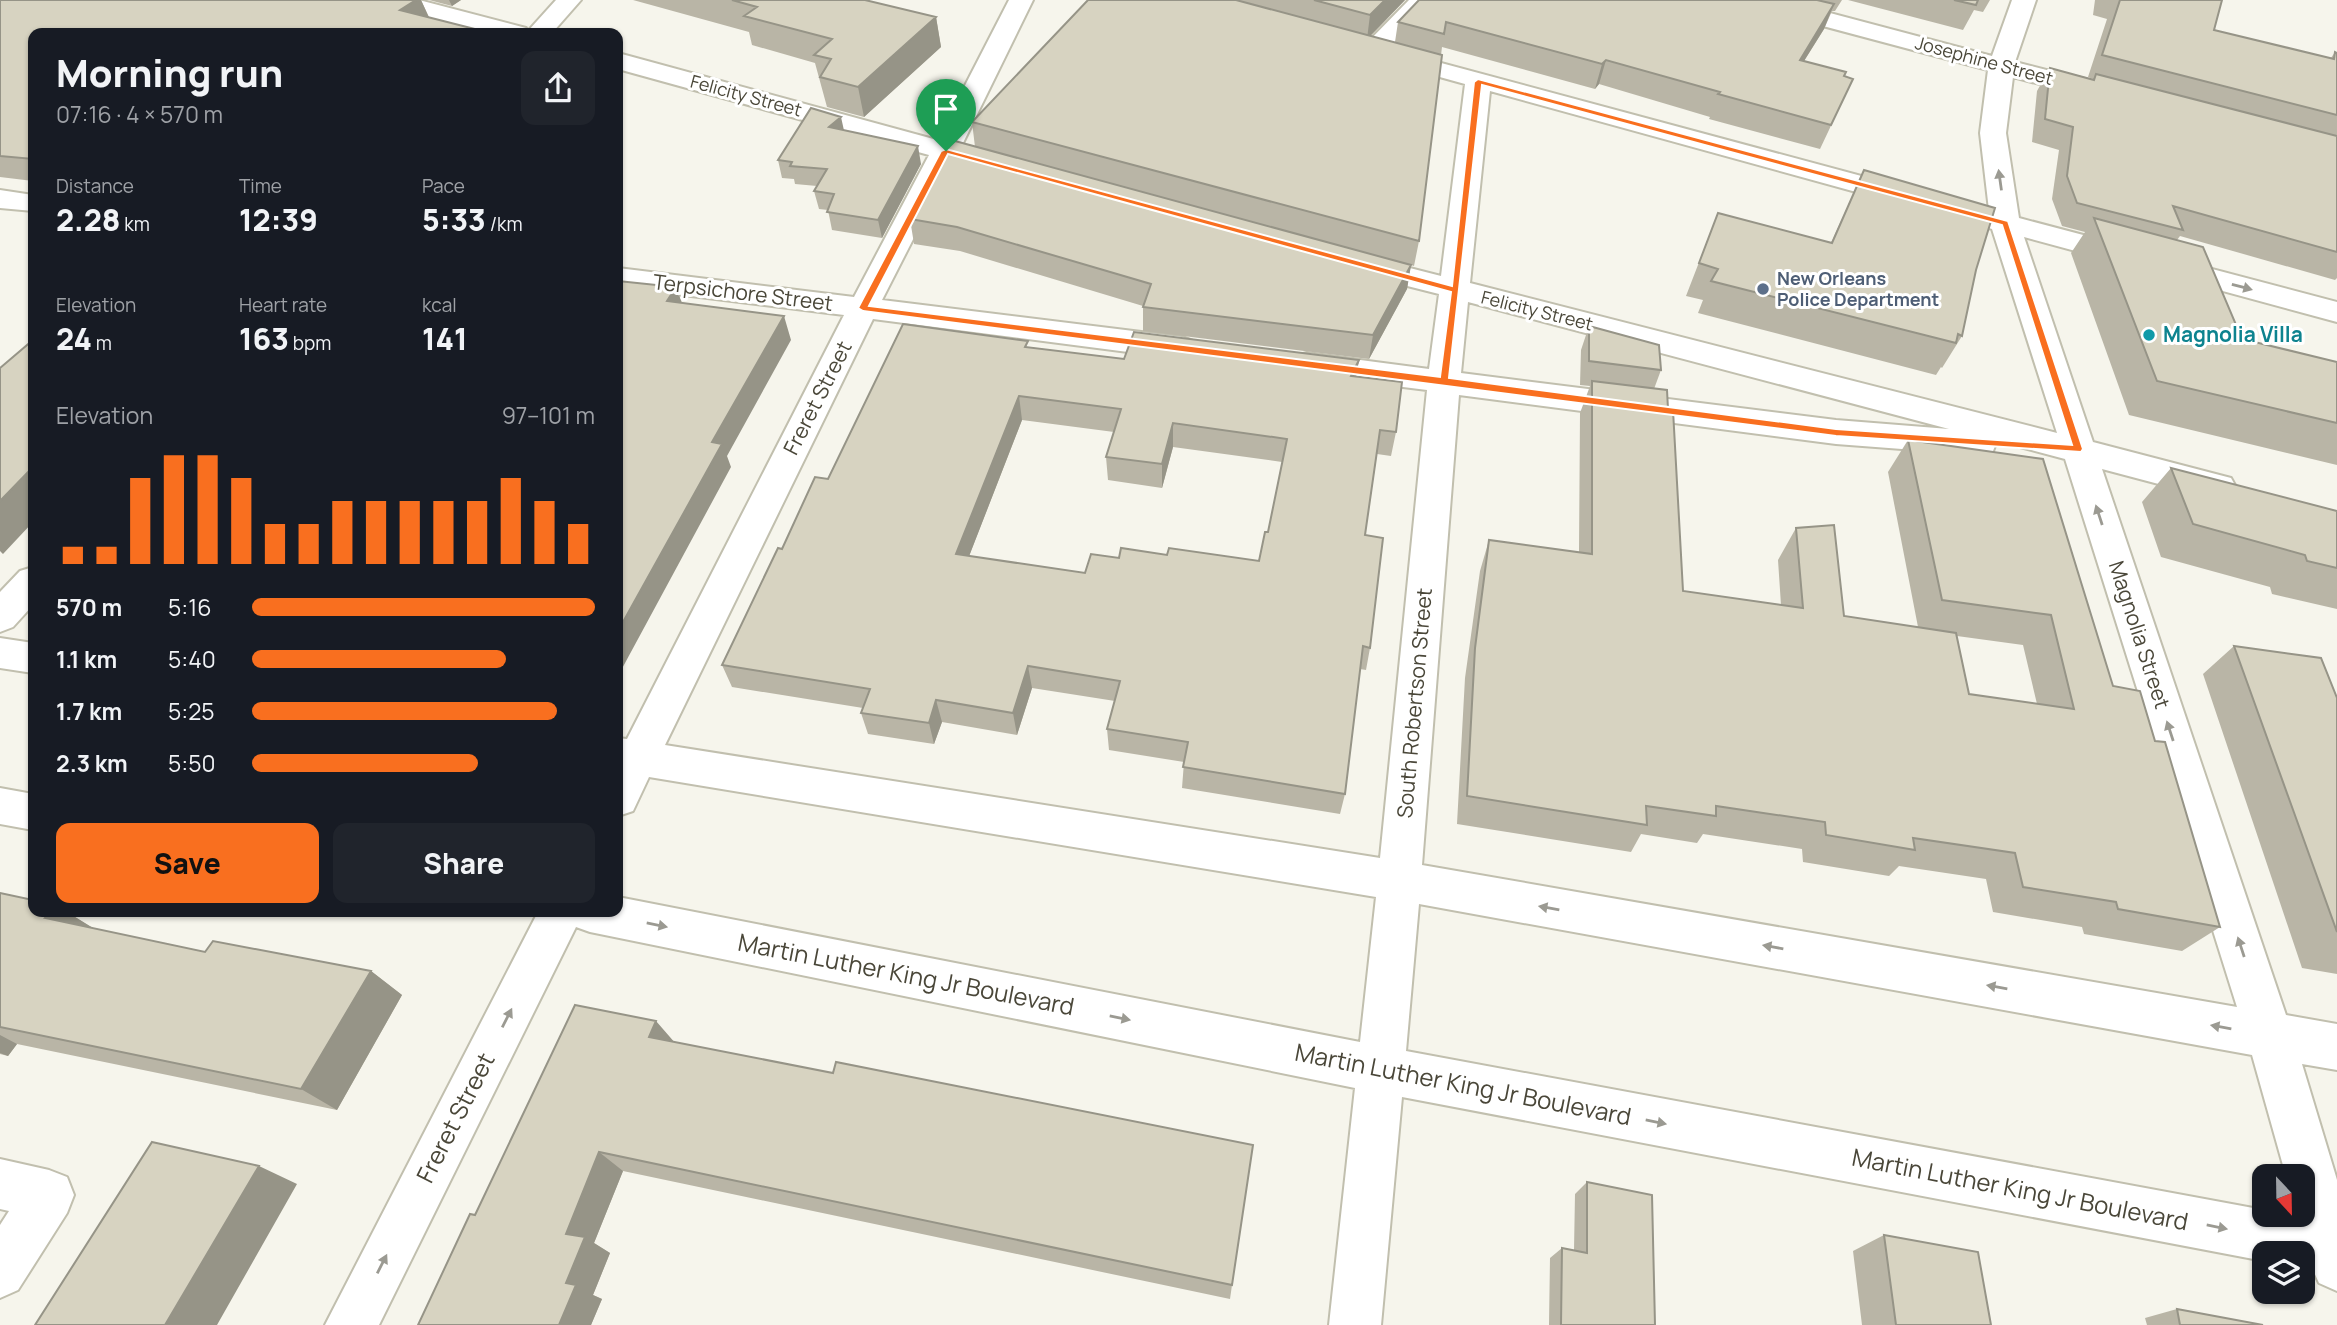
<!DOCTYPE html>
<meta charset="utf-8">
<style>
:root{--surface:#171b24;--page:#20242c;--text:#f1f3f6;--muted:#9ea1a6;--accent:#f96f1f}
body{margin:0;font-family:Manrope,sans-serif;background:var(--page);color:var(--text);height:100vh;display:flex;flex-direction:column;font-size:26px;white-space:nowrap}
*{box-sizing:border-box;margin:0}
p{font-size:23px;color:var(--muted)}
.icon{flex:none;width:38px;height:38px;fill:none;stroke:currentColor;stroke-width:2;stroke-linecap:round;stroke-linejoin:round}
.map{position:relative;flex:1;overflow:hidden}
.panel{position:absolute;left:28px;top:28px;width:595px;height:889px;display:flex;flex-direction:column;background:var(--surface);border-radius:14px;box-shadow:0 2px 5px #0004}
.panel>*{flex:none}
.needle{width:46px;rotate:158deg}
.tools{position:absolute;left:2252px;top:1164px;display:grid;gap:14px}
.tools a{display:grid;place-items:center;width:63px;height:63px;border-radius:14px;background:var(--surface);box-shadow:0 2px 5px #0004;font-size:35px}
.pin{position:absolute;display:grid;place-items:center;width:60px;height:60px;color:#fff;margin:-72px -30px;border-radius:50% 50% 50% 0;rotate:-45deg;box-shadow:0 0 7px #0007}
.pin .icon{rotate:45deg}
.round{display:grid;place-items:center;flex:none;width:74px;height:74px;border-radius:14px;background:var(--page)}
.head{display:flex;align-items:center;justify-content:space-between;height:119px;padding:0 28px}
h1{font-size:38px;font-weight:800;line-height:52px}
.metrics{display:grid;grid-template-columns:repeat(3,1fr);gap:10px;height:119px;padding:7px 28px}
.metrics div{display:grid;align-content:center}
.metrics b{font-size:30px;font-weight:800}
.metrics small{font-size:19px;font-weight:400}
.metrics p{font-size:19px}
.chart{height:196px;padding:14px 28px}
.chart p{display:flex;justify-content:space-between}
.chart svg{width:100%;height:126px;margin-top:7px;stroke:var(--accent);stroke-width:6}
.button{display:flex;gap:14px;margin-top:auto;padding:14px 28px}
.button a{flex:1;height:80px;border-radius:14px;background:var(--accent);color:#111;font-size:28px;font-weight:800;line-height:80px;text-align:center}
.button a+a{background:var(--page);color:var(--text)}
ul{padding:0 28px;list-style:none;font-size:23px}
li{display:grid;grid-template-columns:112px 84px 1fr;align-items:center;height:52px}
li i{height:18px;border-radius:9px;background:var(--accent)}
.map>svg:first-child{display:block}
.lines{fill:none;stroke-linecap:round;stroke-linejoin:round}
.minor-casing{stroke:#c1bfae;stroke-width:4}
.minor{fill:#fff;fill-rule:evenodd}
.wall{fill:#b9b5a6;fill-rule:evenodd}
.shaded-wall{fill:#969487}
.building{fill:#d7d3c1;stroke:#969487;stroke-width:2;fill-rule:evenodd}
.oneway{fill:#9b9a92}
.route{fill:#f96f1f;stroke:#fff;stroke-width:2;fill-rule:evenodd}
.service-dot{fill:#5c6f8a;stroke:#fff;stroke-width:2.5}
.culture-dot{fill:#0f9aa8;stroke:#fff;stroke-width:2.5}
.labels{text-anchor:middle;stroke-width:6;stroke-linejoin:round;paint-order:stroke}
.far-street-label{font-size:18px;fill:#4a4739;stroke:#fff}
.far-service-label{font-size:18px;font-weight:bold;fill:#4e5e75;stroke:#fff;text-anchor:start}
.street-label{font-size:21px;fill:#4a4739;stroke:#fff}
.culture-label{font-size:21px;font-weight:bold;fill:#0d838f;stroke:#fff;text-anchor:start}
.near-street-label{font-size:24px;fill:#4a4739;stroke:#fff}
</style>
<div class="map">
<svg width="2337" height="1325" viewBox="0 0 2337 1325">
<rect width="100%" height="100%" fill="#f6f5ec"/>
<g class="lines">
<defs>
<path id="minor" d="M379,0h40l107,28 2,3 28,-31h25l-29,33h-63l-107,-28z
M1009,0h24l-72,147 46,12 4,6 -4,6 -10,2 -44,-12 -71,139 300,37 11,4 5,7 -5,7 -11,4 -309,-40 -208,426 715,113 47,-468 -120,-15 -11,-3 -5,-8 5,-8 11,-3 122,16 10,-75 -91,-23 -4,-7 4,-7 11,-2 82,21 24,-192 -83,-23 -3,-4 -15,-1 -4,-5 4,-5 45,-46h25l-45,49 528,142 4,6 -4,6 -10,3 -417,-115 -20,192 587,150 -65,-204 -16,-5 -4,-6 4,-6 13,-2 -9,-77 8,-63 -244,-65 -3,-5h40l211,56 20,-56h24l-21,62 90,23 4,6 -4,6 -9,2 -83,-22 -7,56 13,85 318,84v20l-313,-85 69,205 138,36 5,9 -5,9 -12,4 -117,-31 184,546 51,9v46l-35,-6 35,116v111l-18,-8 -6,-13 -10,-2v-15h-39v8l-862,-164 -21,228h-52l26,-237 -765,-156 -14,-5 -197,398h-54l213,-413h80v-15l742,145 16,-145 -727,-120 -16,34 -15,5v-78l9,1 217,-424 -226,-28v-19l236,29 75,-142 -311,-86v-16l319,87zM1468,302l481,127 -113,-9 -375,-47zM1459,395l377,49 145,11 12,-4 4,-10 68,18 172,548 -815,-142zM1419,904l833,151 34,121h17v38h-39v-4l-858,-159z
M0,190l33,5v16l-33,-3z
M33,567v38l-20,22 -13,5v-40l20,-21z
M0,638l33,5v30l-33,-5z
M0,788l33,6v36l-33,-6z
M0,1159l49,11 18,7 7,18 -7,18 -49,77 -18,8v-73l9,-14 -9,-2z"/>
</defs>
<use href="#minor" class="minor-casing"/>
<use href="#minor" class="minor"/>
</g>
<path class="wall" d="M0,0h421l8,17 -396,16v148l-33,-4z
M429,0h32l-9,6z
M633,0h232l71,17 5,30 -77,70 -37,-10 -12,-44 -63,-18 -3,-13z
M1088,0h317l-34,36 24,6 3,-20 21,-22h423l-7,11h-3l-8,18 -20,32 49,18 -33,70 -111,-30 1,-2 -111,-33 -4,5 -153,-42 -23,194 -5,25 -3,-1 -4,24 -38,70 -226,-28v-25l-183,-55 -46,-7 -4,-25 65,-72 -3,-25z
M1848,0h142l-7,12 -9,-2 -11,20z
M2095,0h127l-8,30 117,28 4,-6 2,1v225l-2,2 -155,-44 -3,4 65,99 95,23v103l-208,-50 -58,-162 14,-21 -23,-6 -10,-27 7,-49 -27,-8 5,-51 13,-23 43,11 -5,-2 19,-58 -14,-4z
M844,130l77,34 -39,74 -50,-8 -4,-20 -9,-1 -5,-18 3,-5 -22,-2 -1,-5 -12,-1 -4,-18z
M1864,170l112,100 -14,66 -20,32 -1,-1 -5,8 -238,-62 5,-13 -17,-4 32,-83 113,30z
M1589,326l72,44 -7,19 29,202 98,14 -3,-45 18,-32 48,88 74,11 -30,-155 20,-32 205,246 42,55 65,186 -38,24 -98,-17 -2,-7 -89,-15 -7,-33 -87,-13 -10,10 -86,-14 -1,-13 -99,-15 -6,9 -56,-9 -10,18 -174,-28 8,-146 15,-107 9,-31 90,12 1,-139 10,-27 -10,-1 1,-35zM1957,636l66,9 14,59 -68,-10z
M1028,347l96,12 235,1 -3,16 40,56 -5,24 -14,-2 -12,81 5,113 -4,22 -6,-1 -15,125 -5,20 -158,-26 2,-26 -75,-12 -2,-21 8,-28 -83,-13 -15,47 -75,-13 -8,22 -66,-10 -7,-21 2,-5 -131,-21 -10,-22 60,-116 46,-70zM1022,420l92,12 -8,25 2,23 54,8 11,-41 109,15 -14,70 -9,29 -92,-6 -48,3 -34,15 -116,-17z
M2171,468l166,43v98l-65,-15 -2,-7 -109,-30 -19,-55z
M2234,646l103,52v276l-35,-6 -99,-294z
M0,893l33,19h34l27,17 111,23 166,19 31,24 -65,115 -320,-66 -9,12 -8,-2z
M675,1042l557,243 -2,14 -607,-128 -29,72 16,10 -17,42 9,4 -11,26 -116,-110z
M1587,1182l68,143h-106l1,-67 12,-10 12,2 1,-56z
M1884,1235l107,90h-129l-9,-74z
M2177,1309l86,16h-116l-2,-7z"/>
<path class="shaded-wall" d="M416,0h5l9,20 -30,-10z
M449,0h12l-9,6z
M1385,0h20l-38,39 3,-24z
M1834,4l-10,25 -35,56 11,-25z
M936,17l5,30 -77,70 -6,-30z
M1606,60l-7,24 -4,5 7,-25z
M841,117l4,18 -16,-8z
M918,146l3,18 -39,74 -4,-18z
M1411,265l-4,24 -38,70 4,-24z
M676,287l9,24 -18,-10z
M784,316l7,24 -64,116 4,11 -113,209v-45l94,-189z
M1359,360l-4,24 -4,-8z
M1019,396l3,24 -61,157 -5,-23z
M1173,423v24l-11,41v-24z
M33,467v55l-30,32 -3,-3v-50z
M1028,666l4,22 -15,47 -4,-22z
M936,700l6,22 -8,22 -5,-21z
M51,912h16l31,19 -53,-13z
M371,971l31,24 -65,115 -36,-21z
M656,1021l20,23 -27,-7z
M0,1035l17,9 -9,12 -8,-3z
M599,1152l24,19 -29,72 16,10 -17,42 9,4 -11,26h-32l7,-42v-49z
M259,1166l38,18 -80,141h-52z"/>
<path class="building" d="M0,0h416l-16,10 75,19 -4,4h-438v126l-33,-3z
M732,0h133l71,17 -78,70 -38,-10 11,-18 -17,-4 18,-16 -88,-23 13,-9z
M1088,0h148l206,55 -23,186 -447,-119z
M1314,0h71l-15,15z
M1419,0h398l17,4 -34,56 46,12 -2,4 9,3 -22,46 -113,-31 2,-2 -114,-32 -4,4 -156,-42 -2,12 -46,-12z
M1954,0h24l-2,5z
M2120,0h102l-8,30 120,29 1,-7 2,1v62l-235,-60z
M2050,68l44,12 2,-6 241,62v116l-164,-46 10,24 -106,-27 -10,-27 6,-49 -28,-8z
M811,108l30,9 -12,10 89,19 -40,74 -51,-8 7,-18 -20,-3 13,-22 -37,-3 2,-4 -14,-2z
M955,141l456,124 -38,70 -230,-28 8,-23 -194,-57 -47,-8 37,-72z
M1864,170l131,38 -19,62 -14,66 -4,-2 -2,9 -245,-62 7,-12 -19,-6 19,-50 114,30z
M2094,218l109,29 39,92 95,23v61l-180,-42z
M618,281l58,6 -9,14 117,15 -72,126 10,2 -104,187z
M903,324l125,17 -3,6 99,12 10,-27 225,28 -8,16 51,6 -6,50 -16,-2 -15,105 18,3 -13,110 -7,-2 -18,148 -162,-27 5,-25 -81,-13 13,-48 -92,-15 -15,47 -77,-13 -7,23 -68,-10 9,-24 -148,-24 56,-117 4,1 33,-72 13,2zM1019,396l102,13 -15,48 56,7 11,-41 114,16 -19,93h-3l-6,29 -90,-13 -2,7 -46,-7 -2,10 -28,-4 -6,19 -129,-19z
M1589,326l70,19 2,25 -72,-9z
M33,340v127l-33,34v-133z
M1592,381l75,9 1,19 5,1 10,181 120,17 -7,-80 38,-3 10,91 112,17 13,61 105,15 -23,-94 -109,-15 -34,-160 135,19 70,227 27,5 15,50 10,1 55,185 -102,-18 -2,-7 -93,-15 -8,-34 -102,-15 2,12 -89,-15 -1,-13 -109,-16v10l-70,-10 1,19 -180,-29 8,-148 14,-108 103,14z
M2171,468l166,43v57l-30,-7 -2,-6 -112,-31z
M2234,646l87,12 16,40v234z
M0,893l33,7v12h18l-6,6 160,34 8,-11 158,30 -70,118 -301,-62z
M575,1005l81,16 -7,16 184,36 3,-11 417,83 -21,140 -633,-133 -33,82 19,3 -19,46 10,2 -17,40h-141l52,-111 5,1z
M152,1142l107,24 -94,159h-130z
M1587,1182l65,13 3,130h-94l1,-77 25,5z
M1884,1235l94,17 13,73h-95z
M2177,1309l86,16h-83z"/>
<defs><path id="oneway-solid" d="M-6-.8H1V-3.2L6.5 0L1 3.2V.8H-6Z" transform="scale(1.75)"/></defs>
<g class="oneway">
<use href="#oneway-solid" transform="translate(2000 180) rotate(-98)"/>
<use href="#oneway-solid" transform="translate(2242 287) rotate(15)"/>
<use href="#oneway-solid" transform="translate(2099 515) rotate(-108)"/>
<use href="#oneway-solid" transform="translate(2170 731) rotate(-108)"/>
<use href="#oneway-solid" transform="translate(1549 908) rotate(-170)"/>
<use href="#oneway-solid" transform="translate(657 925) rotate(11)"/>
<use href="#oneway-solid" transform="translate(1773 947) rotate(-170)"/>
<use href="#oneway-solid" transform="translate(2241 947) rotate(-108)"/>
<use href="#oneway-solid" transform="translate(1997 987) rotate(-170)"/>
<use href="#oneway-solid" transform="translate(507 1018) rotate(-63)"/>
<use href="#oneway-solid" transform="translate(1120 1018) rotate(11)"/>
<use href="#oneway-solid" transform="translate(2221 1027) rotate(-170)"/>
<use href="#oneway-solid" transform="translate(1656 1122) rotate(11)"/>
<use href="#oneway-solid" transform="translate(2217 1227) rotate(11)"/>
<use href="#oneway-solid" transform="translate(382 1264) rotate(-63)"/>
</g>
<path class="route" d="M1478,79l530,142 75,228 -2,3 -245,-16 -973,-125 -5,-3 83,-157 5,-2 506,137 22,-204zM1482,85l520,140 70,220 -236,-16 -387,-51zM948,154l503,138 -11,85 -571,-71z"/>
<circle class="service-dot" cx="1763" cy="289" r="7"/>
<circle class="culture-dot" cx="2149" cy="335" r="7"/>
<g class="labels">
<g class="far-street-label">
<text transform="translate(1984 61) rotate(15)" y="6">Josephine Street</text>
<text transform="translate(746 96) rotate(15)" y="6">Felicity Street</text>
<text transform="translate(1537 311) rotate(14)" y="6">Felicity Street</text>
</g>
<g class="far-service-label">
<text x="1777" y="285">New Orleans<tspan x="1777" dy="21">Police Department</tspan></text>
</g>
<g class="street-label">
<text transform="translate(743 293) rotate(7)" y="7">Terpsichore Street</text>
<text transform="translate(818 398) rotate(-63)" y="7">Freret Street</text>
<text transform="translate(2139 635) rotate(72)" y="7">Magnolia Street</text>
<text transform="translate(1415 703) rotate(-85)" y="7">South Robertson Street</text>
</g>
<g class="culture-label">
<text x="2163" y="342">Magnolia Villa</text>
</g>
<g class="near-street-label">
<text transform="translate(906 975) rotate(11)" y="8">Martin Luther King Jr Boulevard</text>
<text transform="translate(1463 1085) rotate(11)" y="8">Martin Luther King Jr Boulevard</text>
<text transform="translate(456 1118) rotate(-63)" y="8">Freret Street</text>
<text transform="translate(2020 1190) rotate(11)" y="8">Martin Luther King Jr Boulevard</text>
</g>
</g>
</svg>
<div class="tools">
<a><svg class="needle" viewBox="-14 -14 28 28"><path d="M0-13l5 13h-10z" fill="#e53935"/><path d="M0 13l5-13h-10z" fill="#9ea1a6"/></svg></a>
<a><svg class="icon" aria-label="layers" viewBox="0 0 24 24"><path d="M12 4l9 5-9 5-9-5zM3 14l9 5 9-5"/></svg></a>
</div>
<div class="pin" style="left:946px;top:151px;background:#1e9e55"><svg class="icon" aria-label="arrive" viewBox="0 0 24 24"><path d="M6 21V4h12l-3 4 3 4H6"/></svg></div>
<section class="panel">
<div class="head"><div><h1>Morning run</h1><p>07:16 · 4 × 570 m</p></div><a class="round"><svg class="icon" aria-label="share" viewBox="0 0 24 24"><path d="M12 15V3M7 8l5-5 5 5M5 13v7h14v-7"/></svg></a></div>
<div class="metrics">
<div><p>Distance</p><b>2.28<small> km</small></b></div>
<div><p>Time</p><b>12:39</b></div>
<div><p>Pace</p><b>5:33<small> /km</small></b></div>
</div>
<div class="metrics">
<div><p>Elevation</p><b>24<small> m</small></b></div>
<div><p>Heart rate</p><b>163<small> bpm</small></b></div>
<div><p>kcal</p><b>141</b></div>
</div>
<div class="chart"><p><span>Elevation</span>97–101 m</p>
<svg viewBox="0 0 160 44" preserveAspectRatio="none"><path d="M5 44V38M15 44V38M25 44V14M35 44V6M45 44V6M55 44V14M65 44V30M75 44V30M85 44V22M95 44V22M105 44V22M115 44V22M125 44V22M135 44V14M145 44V22M155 44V30"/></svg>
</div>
<ul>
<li><b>570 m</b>5:16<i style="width:100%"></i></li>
<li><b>1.1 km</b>5:40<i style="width:74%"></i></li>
<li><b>1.7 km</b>5:25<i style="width:89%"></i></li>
<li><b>2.3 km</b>5:50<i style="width:66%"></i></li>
</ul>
<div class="button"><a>Save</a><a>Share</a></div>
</section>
</div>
